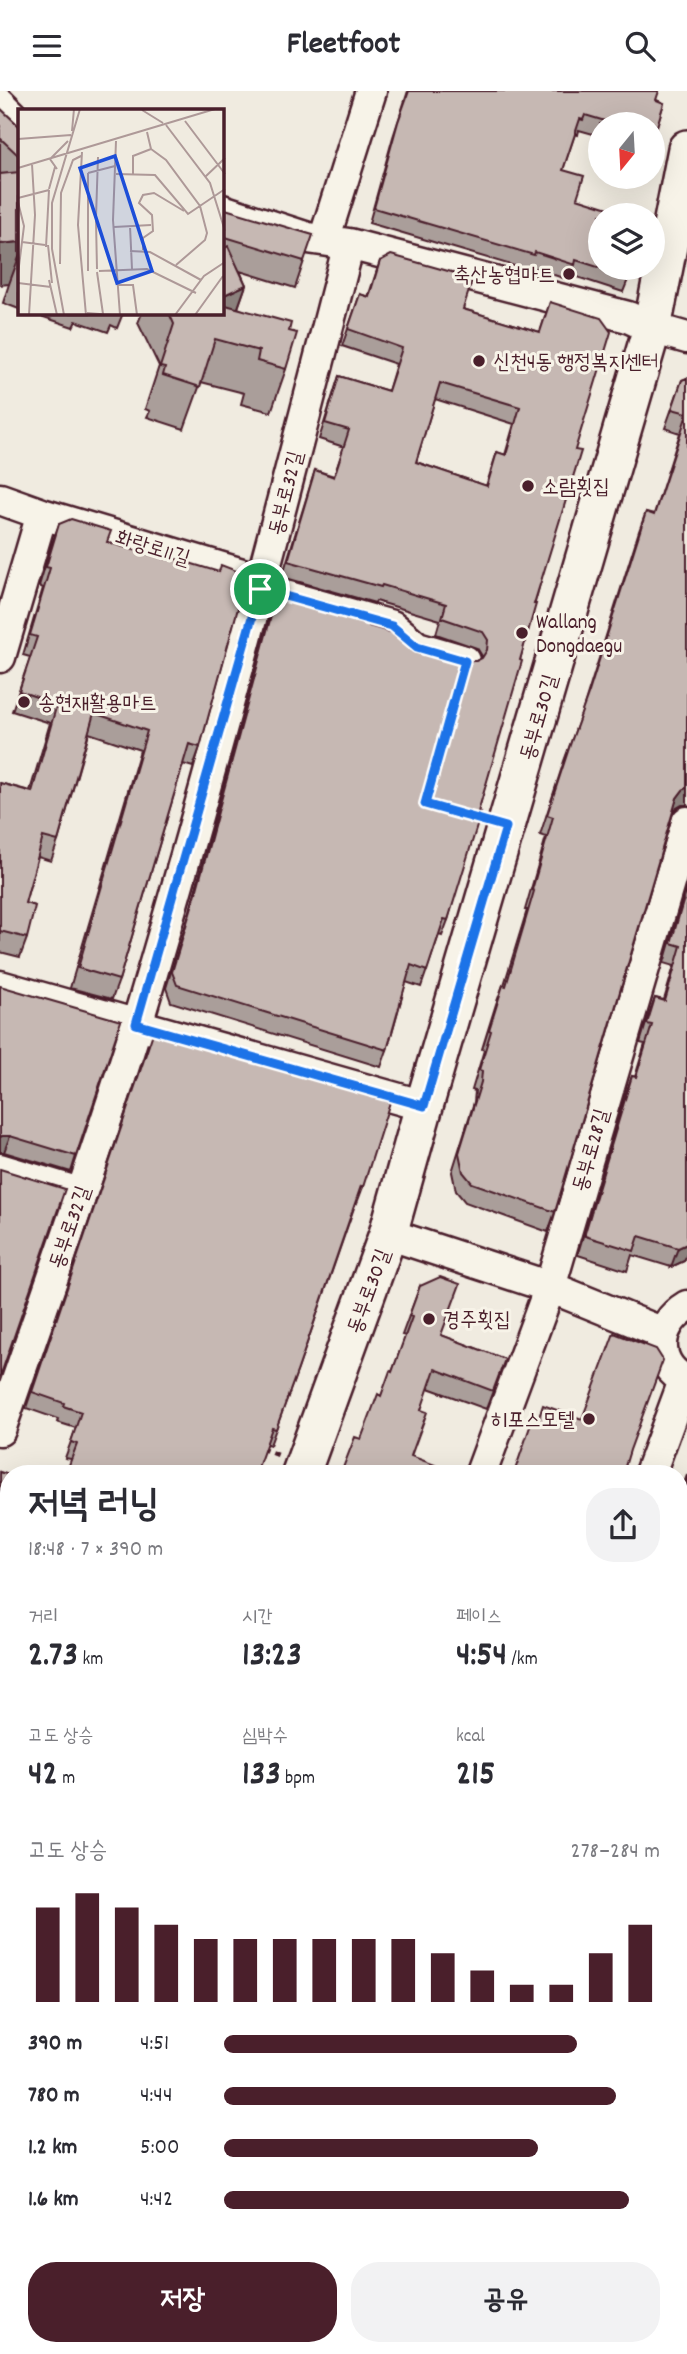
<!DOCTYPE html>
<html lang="ko">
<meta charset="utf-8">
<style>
:root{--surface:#fff;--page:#f2f2f3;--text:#2b2b33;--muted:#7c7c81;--accent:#4a1f2b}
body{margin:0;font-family:Dekko,"Poor Story",sans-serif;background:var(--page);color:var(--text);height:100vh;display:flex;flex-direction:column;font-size:26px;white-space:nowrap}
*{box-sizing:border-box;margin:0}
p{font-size:23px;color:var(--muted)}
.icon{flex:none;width:38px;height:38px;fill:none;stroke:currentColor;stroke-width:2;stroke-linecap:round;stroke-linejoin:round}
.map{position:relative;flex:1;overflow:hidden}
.panel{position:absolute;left:0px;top:1374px;width:688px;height:891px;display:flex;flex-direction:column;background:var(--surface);border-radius:28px 28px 0 0;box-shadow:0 7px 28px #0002}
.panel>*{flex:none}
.needle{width:46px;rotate:198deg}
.controls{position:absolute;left:588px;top:21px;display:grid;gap:14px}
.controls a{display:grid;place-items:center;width:77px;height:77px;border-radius:50%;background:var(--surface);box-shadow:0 7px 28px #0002;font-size:35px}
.pin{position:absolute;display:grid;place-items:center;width:60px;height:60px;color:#fff;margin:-30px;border:4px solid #fff;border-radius:50%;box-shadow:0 2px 7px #0007}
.round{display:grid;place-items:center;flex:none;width:74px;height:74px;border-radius:28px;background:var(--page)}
.head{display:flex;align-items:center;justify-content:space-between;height:119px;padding:0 28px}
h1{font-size:38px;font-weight:700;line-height:52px}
.metrics{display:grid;grid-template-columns:repeat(3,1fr);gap:10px;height:119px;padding:7px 28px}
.metrics div{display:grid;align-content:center}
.metrics b{font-size:35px;font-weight:700}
.metrics small{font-size:19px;font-weight:400}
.metrics p{font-size:19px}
.chart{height:196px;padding:14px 28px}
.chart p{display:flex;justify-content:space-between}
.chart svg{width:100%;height:126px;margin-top:7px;stroke:var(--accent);stroke-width:6}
.action{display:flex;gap:14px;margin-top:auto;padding:14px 28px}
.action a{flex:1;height:80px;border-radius:28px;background:var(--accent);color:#fff;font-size:28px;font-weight:700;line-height:80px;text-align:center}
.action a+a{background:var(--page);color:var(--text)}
ul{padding:0 28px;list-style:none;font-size:23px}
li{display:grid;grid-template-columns:112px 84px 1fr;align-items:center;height:52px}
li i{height:18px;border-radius:9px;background:var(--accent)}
header{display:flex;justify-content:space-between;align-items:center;height:91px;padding:0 28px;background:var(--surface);font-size:32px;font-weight:700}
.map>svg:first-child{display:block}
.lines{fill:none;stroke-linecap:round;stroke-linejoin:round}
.minor-casing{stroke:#4a1f2b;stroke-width:35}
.major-casing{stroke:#4a1f2b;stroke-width:42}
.path{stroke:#4a1f2b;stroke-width:4.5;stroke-dasharray:7 5;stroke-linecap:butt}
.minor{stroke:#f7f3e8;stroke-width:30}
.major{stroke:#f7f3e8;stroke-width:37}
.wall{fill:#aa9e9a;stroke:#4a1f2b;stroke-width:2;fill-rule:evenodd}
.shaded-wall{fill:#8b817d;stroke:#4a1f2b;stroke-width:2}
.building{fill:#c6b8b3;stroke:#4a1f2b;stroke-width:2;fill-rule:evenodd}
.route-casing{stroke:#fff;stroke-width:14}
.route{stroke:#1a73e8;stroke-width:9}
.poi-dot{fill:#4a1f2b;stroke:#f7f3e8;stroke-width:2.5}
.labels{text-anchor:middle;stroke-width:6;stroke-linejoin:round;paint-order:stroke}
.poi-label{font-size:21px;fill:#4a1f2b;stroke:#f7f3e8;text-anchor:start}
.street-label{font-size:21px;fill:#4a1f2b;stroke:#f7f3e8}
.inset-road{fill:none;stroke:#ae9998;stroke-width:2}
.view{fill:#1d4ed8;fill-opacity:0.15;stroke:#1d4ed8;stroke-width:3.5}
.inset-edge{fill:none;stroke:#4a1f2b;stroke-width:3.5}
</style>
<header><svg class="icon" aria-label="menu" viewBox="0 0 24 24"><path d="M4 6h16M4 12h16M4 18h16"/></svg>Fleetfoot<svg class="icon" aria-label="search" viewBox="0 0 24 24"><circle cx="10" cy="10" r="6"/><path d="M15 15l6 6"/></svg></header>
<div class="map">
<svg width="687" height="2263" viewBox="0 0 687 2263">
<rect width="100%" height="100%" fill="#f0ebe0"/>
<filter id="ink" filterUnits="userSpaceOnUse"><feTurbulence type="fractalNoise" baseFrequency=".0143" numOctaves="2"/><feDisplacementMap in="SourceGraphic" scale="14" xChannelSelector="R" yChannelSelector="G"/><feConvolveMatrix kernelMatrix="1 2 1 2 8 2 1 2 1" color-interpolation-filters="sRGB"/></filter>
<g filter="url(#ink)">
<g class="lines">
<defs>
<path id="minor" d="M0,12l19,19
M222,119l86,28 41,6 279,73 24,11 35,10
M324,149l47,-149
M0,408l42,15 217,65
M260,498l132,37 25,21 48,14
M0,566l42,-143
M0,895l424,120
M0,1078l80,24
M388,1143l162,53 113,46
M687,1215c-32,19 -35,58 0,75
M0,1339c46,-135 95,-269 137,-406 77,-258 145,-519 212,-780
M481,1382l69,-186 137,-465
M650,1382l34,-92
M679,1794l8,-22
M0,1923l9,3
M679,2119l8,-1
M331,2263l2,-7"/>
<path id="major" d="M301,1382l87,-239 36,-128 228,-778 35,-179
M0,2197l9,-28
M677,2263l10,-25"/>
</defs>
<use href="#minor" class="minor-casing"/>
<use href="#major" class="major-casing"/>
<path class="path" d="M260,1357l18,7"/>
<use href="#minor" class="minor"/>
<use href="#major" class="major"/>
</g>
<path class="wall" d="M408,0l248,9 8,3 -11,35v-14h-53v12l-21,-6 -1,5 -3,-1 -12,36 14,28 52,79 -6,15 -52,-17 -2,5 -39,-13 -2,3 -159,-47 24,-86z
M0,17l19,18v183l-16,-6 6,-19 -9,-111z
M222,117l82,53 -9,27 -55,-17 6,14 -8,23 51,23 -3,38 -15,43 -30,-8 3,-11 -43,-11 -17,47 -37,-12 3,-6 -5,-2 14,-43 -21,-43 4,-10h80z
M380,170l83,48 77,23 10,-30 25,148 -55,210 -72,260 -6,16 -3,-1 -18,52 -15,-5 -19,68 -6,17 -210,-65 -5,-14 24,-78 81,-300 6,-16 92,32 49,21 48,14h10l6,-3v-2l-5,-8 -41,-14 4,-14 -64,-19 -1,2 -93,-26 33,-107 19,6 10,-29 -25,-8 20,-63 49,15 8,-27 -54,-18 18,-52 8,3zM435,308l79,25 -9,31 -8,-3 -11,34 -70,-24z
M32,222h91l-6,15 -6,-3 -3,7 -32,-11 -3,6z
M687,287l-5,427 -7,4 -2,4 -118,399 -7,20 -83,-30 -9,-11 -4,-19 22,-70 1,-11 -3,-1 12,-40 -2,-1 14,-45 7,-19h1l23,-75h-2l21,-73 -6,-2 24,-74 19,-52 56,-178 7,-19 8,2 26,-81 -15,-5 17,-48z
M59,433l48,18 93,205 -7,20 -10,-3 -64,216 -7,19 -42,-11 70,-238 -51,-17 -31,108 -7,20 -13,-4 -13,46 2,35 -7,19 -20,-5v-169l30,8 20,-68 -38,-12 18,-54 -7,-2 20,-67 -4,-2 13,-43z
M687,793v370l-3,7 -13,6 -39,-12 -5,16 -49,-16v-2l47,-158 7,-19 3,1 10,-33 -5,-1 8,-26 7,-19 9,2 10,-34 -10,-3z
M0,895l76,170 -5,16 -67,-20h-4z
M148,955l215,141 -6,16 -1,-1 -58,167 -28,76 -3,-1 -196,15 -6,-1 11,-30 -19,-6 1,-3 -32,-11z
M420,1195l21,49 64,24 -19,50 -58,-21 -67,51 31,-67 14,-36 -4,-1z
M687,1384v82l-8,-3v-57z
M0,1610l9,3v63l-9,-3z
M0,1804l9,3v101l-2,-1 1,-2 -8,-3z
M0,1927l9,3v104l-9,-4z
M191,2256h107l-1,7h-108z"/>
<path class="shaded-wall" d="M19,151v15l-10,27 -9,1v-41z
M246,194l-15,42 -9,-14v-17z
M687,696v18h-5l-7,4 -5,8 7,-19 6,-8z
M2,1045h8l-6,16h-4v-15z
M687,1153v10l-3,7 -13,6 7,-19z
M679,2053h8v25l-8,1z"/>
<path class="building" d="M409,0h250l-3,9 8,3 -10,33 -1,-12h-38l-30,-9 -2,5 -3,-1 -17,51 21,6 -7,22 54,17h-31v53h31l-2,9 -53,-17 -1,5 -40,-13 -1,3 -160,-47 24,-86z
M0,17l19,18v30l-19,-18z
M19,81v70l-19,2v-70z
M222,117l91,27 -9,26 -82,-25z
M228,155l18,39 -24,11v-47z
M391,164l82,23 -10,31 77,23 10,-30 51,16 10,14 -36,118 6,1 -47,153h2l-16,56 2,1 -44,151 3,1 -33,107 -4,-1 -17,52 -16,-6 -24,85 -210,-65 -5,-13 24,-79 81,-299 94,26 -2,6 32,9 17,12 48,14h10l6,-3 5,-8 1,-10 -5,-8 -41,-14 4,-14 -64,-19 -1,2 -93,-26 27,-91 19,7 15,-47 -24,-7 14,-47 49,15 14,-43 -54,-19 12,-35 9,3 11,-36zM440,292l80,24 -14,48 -9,-3 -10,34 -71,-24z
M222,213l69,19 -2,8 8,2 -11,36 -29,-8 2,-10 -44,-12 -15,48 -37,-12 2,-7 -5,-1 14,-43 -5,-11h53z
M687,287v35l-15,-4 10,-29z
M687,323v373l-4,3 -6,8 -122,414 -83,-29 -9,-11 -4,-19 22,-71 1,-11 -3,-1 12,-39 -2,-1 14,-45 3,1 28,-95 -2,-1 21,-73 -6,-2 24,-73 18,-50 57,-180 8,3z
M71,428l40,12 -4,11 58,17 1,-3 53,16 2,-7 26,10 -47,172 -11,-3 -70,236 -41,-12 69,-237 -53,-18 -36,128 -15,-4 -18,66 10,3 -8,32 -27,-7v-148l32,9 25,-88 -38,-13 18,-54 -7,-2 20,-67 -4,-1 13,-43z
M687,797v356l-9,4 -39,-12 -5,15 -49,-15v-3l47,-157 4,1 16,-52 -5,-1 8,-26 10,3 16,-55 -10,-3z
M0,895l121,35 -45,135 -66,-20h-8l-2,1z
M154,939l231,66 -1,4 6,2 -27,85 -2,-1 -63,183 -22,60 -4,-1 -16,45h-190l11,-29 -6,-2 10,-30 -18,-6 1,-3 -32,-11z
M0,1078l65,20 -65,188z
M440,1186l20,7 -19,51 64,24 -12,32 -58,-22 -14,41 6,2 -16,44 32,12 -2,5h-100l14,-36 6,2 17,-45 3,2 9,-25 2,1 20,-55 -3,-1 11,-30z
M614,1242l42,16 7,11 -33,90 -7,23h-109l20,-58 5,2 4,-12 39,14z
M0,1381l9,3v145l-9,22z
M687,1403v19l-6,-2z
M687,1521v119l-8,21v-127l3,1z
M0,1610l9,3v45l-9,-3z
M0,1804l9,3v80l-9,-3z
M0,1927l9,3v80l-3,-1 -6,17z
M679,1953l8,3v97l-1,1 -7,-1z
M18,2256h141l-2,7h-142z
M193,2256h105l-1,7h-105z
M354,2256h127l-2,7h-128z
M541,2256h81l-3,7h-81z"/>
</g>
<g class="lines" filter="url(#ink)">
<defs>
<path id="route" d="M260,498l132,37 25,21 48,14 -40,143 81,23 -82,279 -288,-82z"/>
</defs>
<use href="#route" class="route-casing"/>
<use href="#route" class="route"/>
</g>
<g class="poi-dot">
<circle cx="569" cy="183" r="7"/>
<circle cx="479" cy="270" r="7"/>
<circle cx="528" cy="395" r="7"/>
<circle cx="522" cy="542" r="7"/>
<circle cx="24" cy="611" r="7"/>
<circle cx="429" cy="1228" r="7"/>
<circle cx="589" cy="1328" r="7"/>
</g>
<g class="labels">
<g class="poi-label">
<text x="555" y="190" text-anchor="end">축산농협마트</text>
<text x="493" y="277">신천4동 행정복지센터</text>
<text x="542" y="402">소람횟집</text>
<text x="536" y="537">Wallang<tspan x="536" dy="24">Dongdaegu</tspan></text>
<text x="38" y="618">송현재활용마트</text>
<text x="443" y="1235">경주횟집</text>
<text x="575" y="1335" text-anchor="end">히포스모텔</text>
</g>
<g class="street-label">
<text transform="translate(285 402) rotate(-76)" y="7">동부로32길</text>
<text transform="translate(153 456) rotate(17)" y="7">화랑로11길</text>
<text transform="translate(538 626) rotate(-74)" y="7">동부로30길</text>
<text transform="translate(590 1059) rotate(-74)" y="7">동부로28길</text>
<text transform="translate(69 1136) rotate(-71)" y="7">동부로32길</text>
<text transform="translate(368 1200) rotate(-70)" y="7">동부로30길</text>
</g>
</g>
<g transform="translate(18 18)">
<rect width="206" height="206" fill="#f0ebe0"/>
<path class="inset-road" d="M124,1l21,13M167,12l40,53M148,16l44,58 15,48M54,22l2,-22M129,23l4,17 15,11 34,46 7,27 -2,7 -29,25M0,30l53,-4M98,32l-3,79 7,95M64,43l-4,73 8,90M0,59l197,-59M39,60l-7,-10 18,-18M70,64v98M70,64l27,-7M98,65l39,1 33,39 37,-25M115,65v-18l18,-7M187,68l20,-19M31,80l6,-22M0,89l31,-8M0,93l6,24 -6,48M78,108l2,-60M78,112l1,48M112,117l2,43M96,118l37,-2M4,133l23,3M30,136l4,38M28,138l3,-57M125,141v-12l10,-7 -1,-16 -13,-12 4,-8 11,-2 30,18M112,142l20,1 51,28M42,155l1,-71 12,-33 8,-4M81,162l48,-2 49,24M79,163l6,42M31,171l8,35M0,174l33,4M99,176h16l4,30M69,204l25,2M11,206l6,-100 -3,-51M46,206l-12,-66v-46l28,-94M157,206l29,-39 21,-14M177,206l28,-39"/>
<path class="view" d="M97,47l37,115 -35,12 -37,-115z"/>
<rect width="206" height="206" class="inset-edge"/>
</g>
</svg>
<div class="controls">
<a><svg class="needle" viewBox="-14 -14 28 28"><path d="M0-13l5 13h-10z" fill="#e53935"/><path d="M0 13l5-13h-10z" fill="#7c7c81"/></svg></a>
<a><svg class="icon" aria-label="layers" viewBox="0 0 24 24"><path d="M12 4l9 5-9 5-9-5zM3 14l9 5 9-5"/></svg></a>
</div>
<div class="pin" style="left:260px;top:498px;background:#1e9e55"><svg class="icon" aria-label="arrive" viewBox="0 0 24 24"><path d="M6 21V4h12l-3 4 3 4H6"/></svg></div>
<section class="panel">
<div class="head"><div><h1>저녁 러닝</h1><p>18:48 · 7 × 390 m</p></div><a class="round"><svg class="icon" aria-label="share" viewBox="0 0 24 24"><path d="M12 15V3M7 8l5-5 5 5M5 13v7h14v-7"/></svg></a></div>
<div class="metrics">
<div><p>거리</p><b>2.73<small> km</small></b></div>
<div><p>시간</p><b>13:23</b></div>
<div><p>페이스</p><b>4:54<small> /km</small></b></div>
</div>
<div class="metrics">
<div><p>고도 상승</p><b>42<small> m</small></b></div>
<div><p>심박수</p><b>133<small> bpm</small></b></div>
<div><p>kcal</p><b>215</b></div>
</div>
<div class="chart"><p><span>고도 상승</span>278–284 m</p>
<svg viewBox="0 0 160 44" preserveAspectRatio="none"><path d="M5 44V11M15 44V6M25 44V11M35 44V17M45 44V22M55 44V22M65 44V22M75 44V22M85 44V22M95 44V22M105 44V27M115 44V33M125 44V38M135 44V38M145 44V27M155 44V17"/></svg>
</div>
<ul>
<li><b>390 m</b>4:51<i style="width:81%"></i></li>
<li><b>780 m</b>4:44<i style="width:90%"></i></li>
<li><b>1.2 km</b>5:00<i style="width:72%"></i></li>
<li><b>1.6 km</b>4:42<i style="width:93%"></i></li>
</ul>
<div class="action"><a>저장</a><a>공유</a></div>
</section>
</div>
